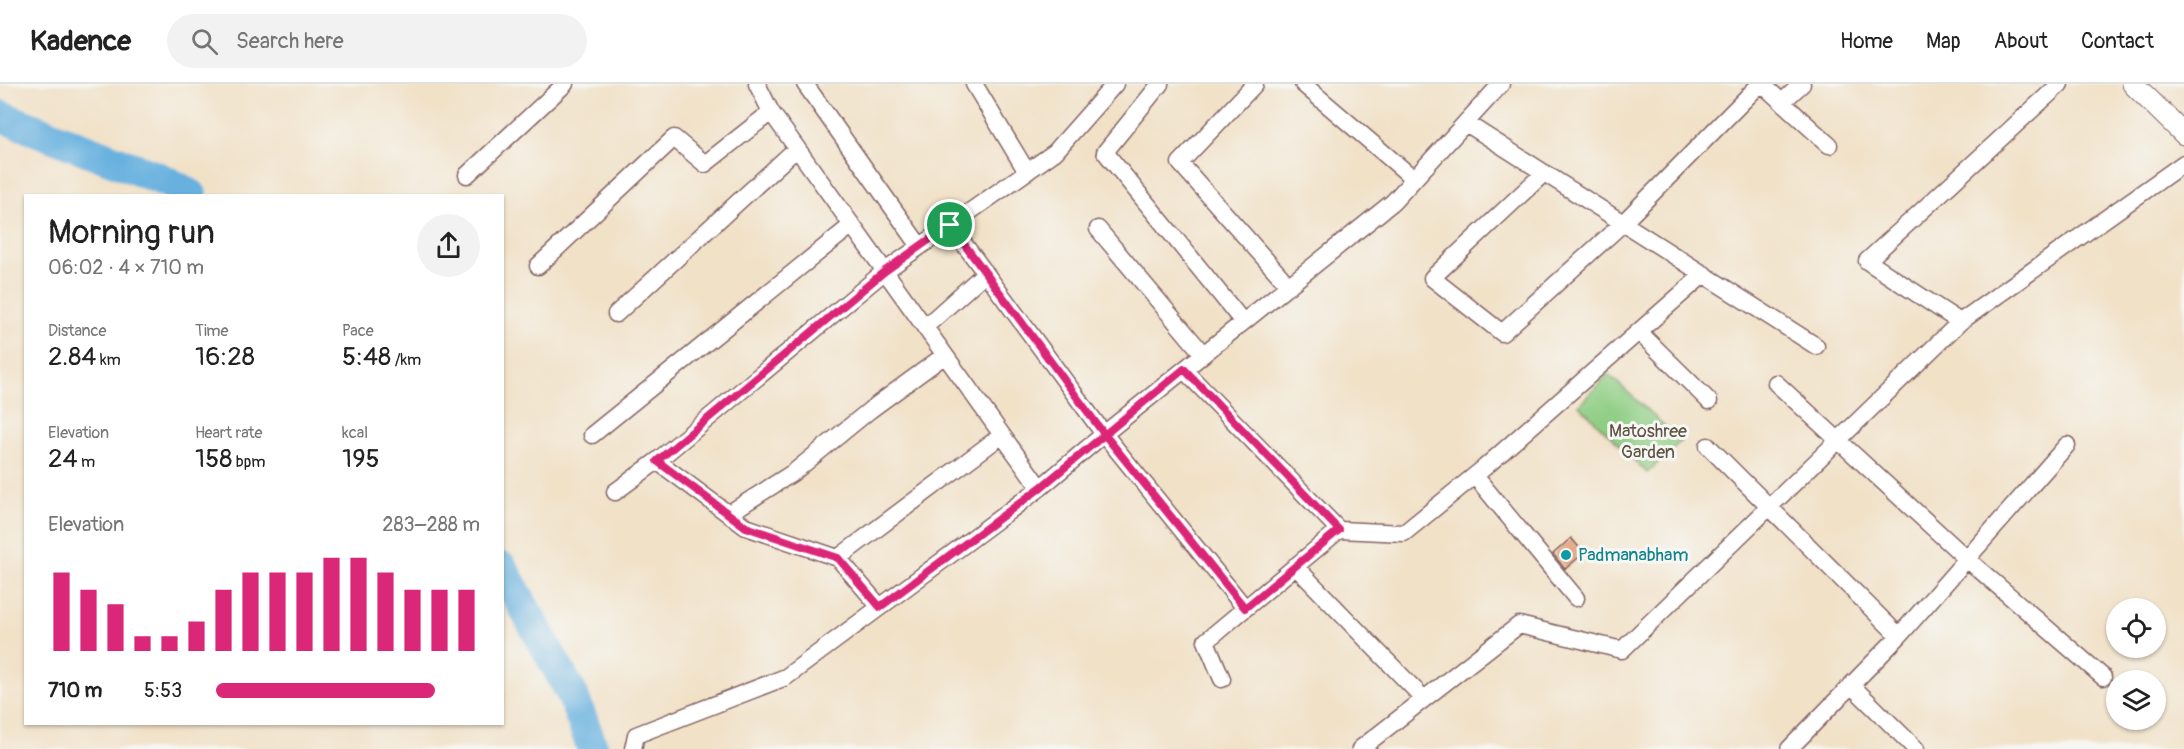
<!DOCTYPE html>
<meta charset="utf-8">
<style>
:root{--surface:#fff;--page:#f2f2f2;--text:#222;--muted:#767676;--line:#e0e0e0;--accent:#db2777}
body{margin:0;font-family:Pangolin,sans-serif;background:var(--page);color:var(--text);height:100vh;display:flex;flex-direction:column;font-size:22px;white-space:nowrap}
*{box-sizing:border-box;margin:0}
p{font-size:20px;color:var(--muted)}
.icon{flex:none;width:33px;height:33px;fill:none;stroke:currentColor;stroke-width:2;stroke-linecap:round;stroke-linejoin:round}
.map{position:relative;flex:1;overflow:hidden}
.sheet{position:absolute;left:24px;top:110px;width:480px;height:531px;display:flex;flex-direction:column;background:var(--surface);border-radius:0px;box-shadow:0 2px 4px #0004}
.sheet>*{flex:none}
.controls{position:absolute;left:2106px;top:514px;display:grid;gap:12px}
.controls a{display:grid;place-items:center;width:60px;height:60px;border-radius:50%;background:var(--surface);box-shadow:0 2px 4px #0004;font-size:30px}
.pin{position:absolute;display:grid;place-items:center;width:51px;height:51px;color:#fff;margin:-26px;border:3px solid #fff;border-radius:50%;box-shadow:0 2px 6px #0007}
.round{display:grid;place-items:center;flex:none;width:63px;height:63px;border-radius:32px;background:var(--page)}
.head{display:flex;align-items:center;justify-content:space-between;height:102px;padding:0 24px}
h1{font-size:33px;font-weight:600;line-height:45px}
.figures{display:grid;grid-template-columns:repeat(3,1fr);gap:9px;height:102px;padding:6px 24px}
.figures div{display:grid;align-content:center}
.figures b{font-size:26px;font-weight:600}
.figures small{font-size:16px;font-weight:400}
.figures p{font-size:16px}
.chart{height:168px;padding:12px 24px}
.chart p{display:flex;justify-content:space-between}
.chart svg{width:100%;height:108px;margin-top:6px;stroke:var(--accent);stroke-width:6}
ul{padding:0 24px;list-style:none;font-size:20px}
li{display:grid;grid-template-columns:96px 72px 1fr;align-items:center;height:45px}
li i{height:15px;border-radius:8px;background:var(--accent)}
header{display:flex;align-items:center;gap:36px;box-sizing:border-box;height:84px;padding:0 30px;background:var(--surface);border-bottom:2px solid var(--line)}
header strong{font-size:28px}
nav{display:flex;gap:33px;margin-inline-start:auto;font-size:21px}
.search{width:420px;height:54px;background:var(--page);display:flex;align-items:center;gap:15px;box-sizing:border-box;padding:0 21px;border-radius:33px;color:var(--muted);font-size:22px}
.map>svg:first-child{display:block}
.green{fill:#8fcd83;stroke:#6c7657;stroke-width:1.5}
.lines{fill:none;stroke-linecap:round;stroke-linejoin:round}
.river{stroke:#67b1df;stroke-width:32}
.building{fill:#e19a6f}
.minor-casing{stroke:#846362;stroke-width:19}
.tertiary-casing{stroke:#846362;stroke-width:23}
.minor{stroke:#fff;stroke-width:16}
.tertiary{stroke:#fff;stroke-width:21}
.route-casing{stroke:#fff;stroke-width:12}
.route{stroke:#db2777;stroke-width:8}
.culture-dot{fill:#0f9aa8;stroke:#f6f6f2;stroke-width:2}
.labels{text-anchor:middle;stroke-width:6;stroke-linejoin:round;paint-order:stroke}
.park-label{font-size:18px;fill:#5f5345;stroke:#f6f6f2}
.culture-label{font-size:18px;fill:#0d838f;stroke:#f6f6f2;text-anchor:start}
</style>
<header>
<strong>Kadence</strong>
<div class="search"><svg class="icon" aria-label="search" viewBox="0 0 24 24"><circle cx="10" cy="10" r="6"/><path d="M15 15l6 6"/></svg>Search here</div>
<nav><a>Home</a><a>Map</a><a>About</a><a>Contact</a></nav>
</header>
<div class="map">
<svg width="2184" height="665" viewBox="0 0 2184 665">
<rect width="100%" height="100%" fill="#f6f6f2"/>
<filter id="ink" filterUnits="userSpaceOnUse"><feTurbulence type="fractalNoise" baseFrequency=".0167" numOctaves="2"/><feDisplacementMap in="SourceGraphic" scale="12" xChannelSelector="R" yChannelSelector="G"/><feConvolveMatrix kernelMatrix="1 2 1 2 8 2 1 2 1" color-interpolation-filters="sRGB"/></filter>
<filter id="wash" filterUnits="userSpaceOnUse"><feTurbulence type="fractalNoise" baseFrequency=".008" numOctaves="4" result="noise"/><feDisplacementMap in="SourceGraphic" scale="24" xChannelSelector="R" yChannelSelector="G"/><feGaussianBlur stdDeviation="1.35" result="paint"/><feColorMatrix in="noise" values="0 0 0 0 0 0 0 0 0 0 0 0 0 0 0 0 0 1.4 0 .05"/><feComposite in="paint" operator="in"/></filter>
<g filter="url(#wash)">
<rect width="100%" height="100%" fill="#f1e1c7"/>
<path class="green" d="M1608,290l73,67 -34,32 -68,-68z"/>
<g class="lines">
<path class="river" d="M0,32l166,65 25,14
M502,484l70,126 21,55"/>
</g>
<g id="blocks">
<path class="building" d="M1571,454l13,15 -19,16 -12,-15z"/>
</g>
</g>
<g filter="url(#ink)">
<use href="#blocks" fill-opacity="0" stroke="#846362" stroke-width="1.5"/>
<g class="lines">
<defs>
<path id="minor" d="M805,0l114,161
M974,0l53,88
M1160,0l-55,68 138,170
M1255,0l-75,79 109,123
M1303,0l111,95
M1762,0l67,61
M1782,18l20,-18
M1466,39l350,223
M1544,89l-112,105 70,55 121,-110 137,-139
M467,91l98,-91
M950,141l154,209 141,174
M1098,145l105,125
M538,182l136,-128 31,26 66,-52 -14,-28
M616,230l181,-166
M1960,238l-93,-61 193,-177
M925,243l60,-54
M1639,248l70,69
M1184,286l155,160
M1776,299l191,176 136,118
M592,351l260,-210
M1708,362l191,190
M657,377l89,66 92,31 42,49
M1475,392l101,122
M1040,404l64,-54 289,-232 108,-118
M615,408l42,-31 228,-190 170,-119 60,-68
M728,430l66,-42 76,-62 75,-55
M838,474l164,-123
M1295,482l129,133
M1222,595l-16,-38 133,-111 65,3 80,-65 220,-194
M1851,601l65,64
M633,665l3,-14 150,-58 254,-189 -269,-376
M1360,665l159,-124 103,25 338,-328 224,-159
M1789,665l110,-113 168,-191"/>
<path id="tertiary" d="M2133,0l51,50"/>
</defs>
<use href="#minor" class="minor-casing"/>
<use href="#tertiary" class="tertiary-casing"/>
<use href="#minor" class="minor"/>
<use href="#tertiary" class="tertiary"/>
</g>
</g>
<g class="lines" filter="url(#ink)">
<defs>
<path id="route" d="M950,141l-65,46 -228,190 89,66 92,31 42,49 160,-119 144,-119 155,161 -94,78 -141,-174 -154,-209"/>
</defs>
<use href="#route" class="route-casing"/>
<use href="#route" class="route"/>
</g>
<circle class="culture-dot" cx="1566" cy="471" r="6"/>
<g class="labels">
<g class="park-label">
<text x="1648" y="353">Matoshree<tspan x="1648" dy="21">Garden</tspan></text>
</g>
<g class="culture-label">
<text x="1578" y="477">Padmanabham</text>
</g>
</g>
</svg>
<div class="controls">
<a><svg class="icon" aria-label="locate" viewBox="0 0 24 24"><circle cx="12" cy="12" r="6"/><path d="M12 2v4M12 18v4M2 12h4M18 12h4"/></svg></a>
<a><svg class="icon" aria-label="layers" viewBox="0 0 24 24"><path d="M12 4l9 5-9 5-9-5zM3 14l9 5 9-5"/></svg></a>
</div>
<div class="pin" style="left:950px;top:141px;background:#1e9e55"><svg class="icon" aria-label="arrive" viewBox="0 0 24 24"><path d="M6 21V4h12l-3 4 3 4H6"/></svg></div>
<section class="sheet">
<div class="head"><div><h1>Morning run</h1><p>06:02 · 4 × 710 m</p></div><a class="round"><svg class="icon" aria-label="share" viewBox="0 0 24 24"><path d="M12 15V3M7 8l5-5 5 5M5 13v7h14v-7"/></svg></a></div>
<div class="figures">
<div><p>Distance</p><b>2.84<small> km</small></b></div>
<div><p>Time</p><b>16:28</b></div>
<div><p>Pace</p><b>5:48<small> /km</small></b></div>
</div>
<div class="figures">
<div><p>Elevation</p><b>24<small> m</small></b></div>
<div><p>Heart rate</p><b>158<small> bpm</small></b></div>
<div><p>kcal</p><b>195</b></div>
</div>
<div class="chart"><p><span>Elevation</span>283–288 m</p>
<svg viewBox="0 0 160 44" preserveAspectRatio="none"><path d="M5 44V12M15 44V19M25 44V25M35 44V38M45 44V38M55 44V32M65 44V19M75 44V12M85 44V12M95 44V12M105 44V6M115 44V6M125 44V12M135 44V19M145 44V19M155 44V19"/></svg>
</div>
<ul>
<li><b>710 m</b>5:53<i style="width:83%"></i></li>
</ul>
</section>
</div>
